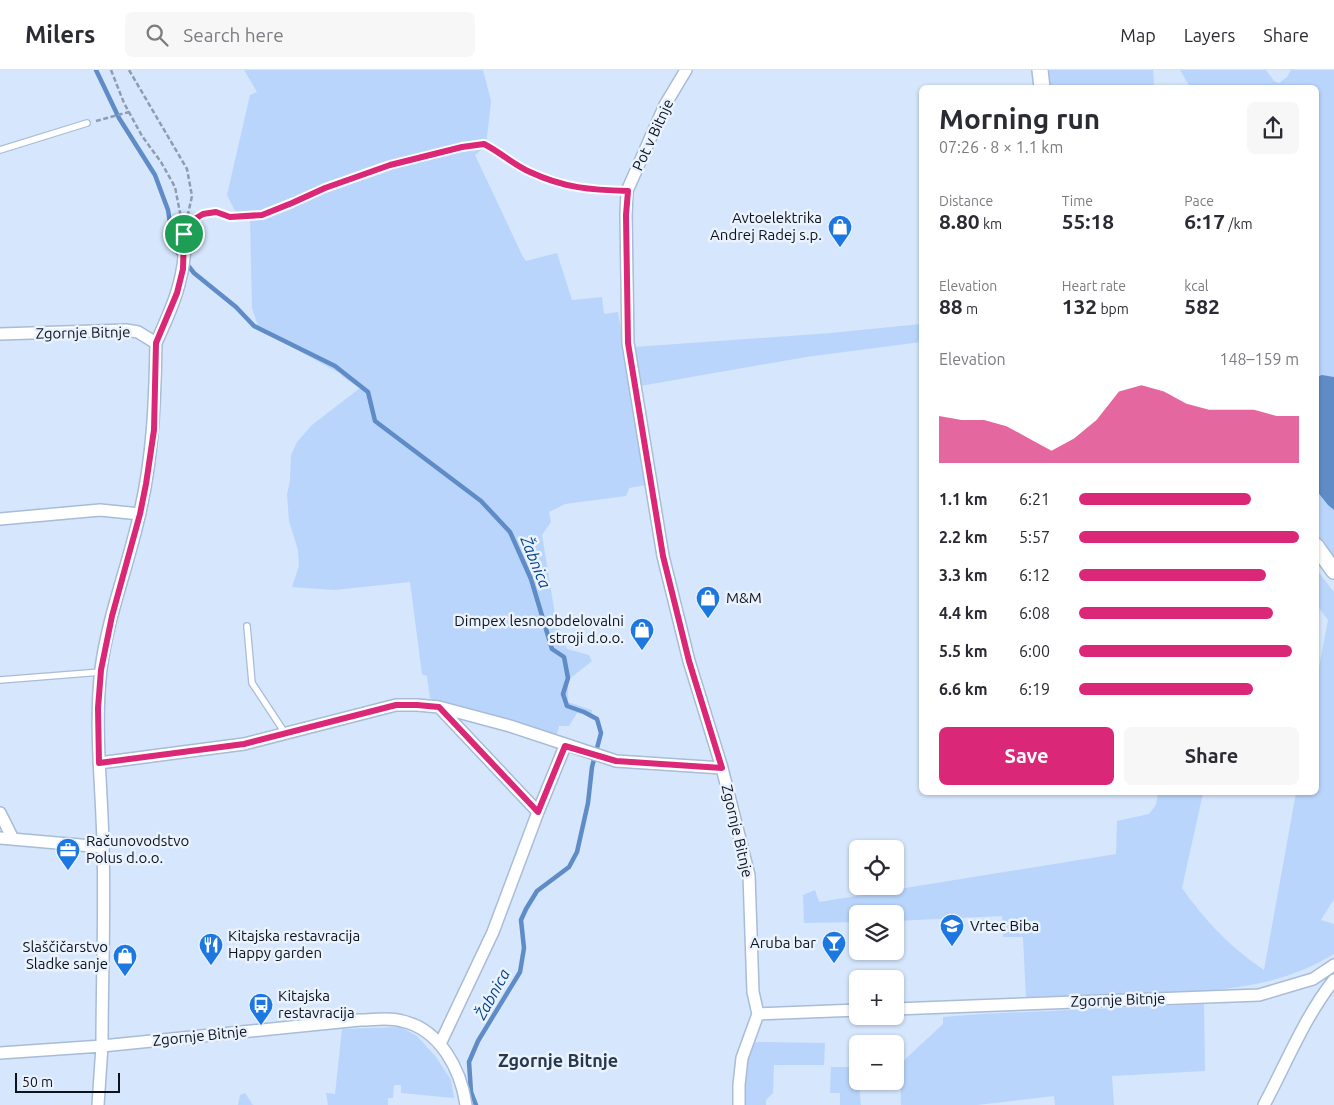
<!DOCTYPE html>
<meta charset="utf-8">
<style>
:root{--surface:#fff;--page:#f7f7f7;--text:#2b2b33;--muted:#7c7c81;--line:#e1e1e2;--accent:#db2777}
body{margin:0;font-family:Ubuntu,sans-serif;background:var(--page);color:var(--text);height:100vh;display:flex;flex-direction:column;font-size:19px;white-space:nowrap}
*{box-sizing:border-box;margin:0}
p{font-size:16px;color:var(--muted)}
.icon{flex:none;width:28px;height:28px;fill:none;stroke:currentColor;stroke-width:2;stroke-linecap:round;stroke-linejoin:round}
.map{position:relative;flex:1;overflow:hidden}
.sheet{position:absolute;left:919px;top:15px;width:400px;height:710px;display:flex;flex-direction:column;background:var(--surface);border-radius:8px;box-shadow:0 1px 4px #0004}
.sheet>*{flex:none}
.controls{position:absolute;left:849px;top:770px;display:grid;gap:10px}
.controls a{display:grid;place-items:center;width:55px;height:55px;border-radius:8px;background:var(--surface);box-shadow:0 1px 4px #0004;font-size:25px}
.scale{position:absolute;left:15px;bottom:12px;width:105px;box-sizing:border-box;padding-left:5px;border:2px solid #0c131c;border-top:0;font-size:14px;line-height:18px;white-space:nowrap;color:#0c131c;-webkit-text-stroke:4px #eaf2fe;paint-order:stroke}
.pin{position:absolute;display:grid;place-items:center;width:42px;height:42px;color:#fff;margin:-21px;border:2px solid #fff;border-radius:50%;box-shadow:0 1px 5px #0007}
.round{display:grid;place-items:center;flex:none;width:52px;height:52px;border-radius:8px;background:var(--page)}
.overview{display:flex;align-items:center;justify-content:space-between;height:85px;padding:0 20px}
h1{font-size:28px;font-weight:700;line-height:38px}
.stats{display:grid;grid-template-columns:repeat(3,1fr);gap:8px;height:85px;padding:5px 20px}
.stats div{display:grid;align-content:center}
.stats b{font-size:21px;font-weight:700}
.stats small{font-size:14px;font-weight:400}
.stats p{font-size:14px}
.chart{height:140px;padding:10px 20px}
.chart p{display:flex;justify-content:space-between}
.chart svg{width:100%;height:90px;margin-top:5px;fill:var(--accent);opacity:.7}
.cta{display:flex;gap:10px;margin-top:auto;padding:10px 20px}
.cta a{flex:1;height:58px;border-radius:8px;background:var(--accent);color:#fff;font-size:20px;font-weight:700;line-height:58px;text-align:center}
.cta a+a{background:var(--page);color:var(--text)}
ul{padding:0 20px;list-style:none;font-size:16px}
li{display:grid;grid-template-columns:80px 60px 1fr;align-items:center;height:38px}
li i{height:12px;border-radius:6px;background:var(--accent)}
header{display:flex;align-items:center;gap:30px;box-sizing:border-box;height:70px;padding:0 25px;background:var(--surface);border-bottom:1px solid var(--line)}
header strong{font-size:24px}
nav{display:flex;gap:28px;margin-inline-start:auto;font-size:18px}
.search{width:350px;height:45px;background:var(--page);display:flex;align-items:center;gap:12px;box-sizing:border-box;padding:0 18px;border-radius:8px;color:var(--muted);font-size:19px}
.map>svg:first-child{display:block}
.green{fill:#b9d5fb}
.water{fill:#5f8bc7}
.lines{fill:none;stroke-linecap:round;stroke-linejoin:round}
.stream{stroke:#5f8bc7;stroke-width:4.5}
.lane-casing{stroke:#a8bcd8;stroke-width:8}
.street-casing{stroke:#a8bcd8;stroke-width:14}
.secondary-casing{stroke:#a8bcd8;stroke-width:18}
.path{stroke:#8f9daf;stroke-width:2.5;stroke-dasharray:5 2.5;stroke-linecap:butt}
.lane{stroke:#fff;stroke-width:5.5}
.street{stroke:#fff;stroke-width:11}
.secondary{stroke:#fff;stroke-width:15}
.route-casing{stroke:#fff;stroke-width:10}
.route{stroke:#db2777;stroke-width:6}
.labels{text-anchor:middle;stroke-width:5;stroke-linejoin:round;paint-order:stroke}
.street-label{font-size:15px;fill:#0c131c;stroke:#eaf2fe}
.poi-label{font-size:15px;fill:#0c131c;stroke:#eaf2fe;text-anchor:start}
.water-label{font-size:16px;font-style:italic;fill:#02438a;stroke:#eaf2fe}
.quarter-label{font-size:18px;font-weight:bold;fill:#28394f;stroke:#eaf2fe}
</style>
<header>
<strong>Milers</strong>
<div class="search"><svg class="icon" aria-label="search" viewBox="0 0 24 24"><circle cx="10" cy="10" r="6"/><path d="M15 15l6 6"/></svg>Search here</div>
<nav><a>Map</a><a>Layers</a><a>Share</a></nav>
</header>
<div class="map">
<svg width="1334" height="1035" viewBox="0 0 1334 1035">
<rect width="100%" height="100%" fill="#d5e6fd"/>
<path class="green" d="M244,0h239l8,31 -5,45 -11,9 48,102 3,4 31,-8 15,47 30,-3 2,17 14,-2 28,173 -17,3 -3,8 -61,8 -16,8 2,10 -9,13 14,86 11,28 22,6 3,6 -24,19v22l24,8 -1,6 -14,-3 -8,13h-10l-3,12 -115,-35 -11,-5 -3,-22 -5,-2 -12,-92 -76,8 -42,-3 7,-21 -1,-16 -9,-29 -2,-27 3,-13 1,-26 6,-13 15,-17 48,-37 -17,-11 -2,-3 -82,-45 -7,-21 -2,-92 -5,4 -8,-5 -10,-20 23,-100 7,-3z
M1048,0h105l1,17h-105z
M1180,0h86l8,11 5,2 8,-6 4,-7h43v488l-18,-24v-446l-126,-1z
M921,254v18l-115,15 -166,29 -6,-39 197,-14z
M1316,499l18,23v307l-13,21 13,4v30c-61,37 -125,37 -194,40 -38,1 -76,2 -114,4l-3,-61h-20l-1,-21 -107,5v-7h-37l-1,8 -53,1 -1,-28 12,-5 4,12 297,-48 1,-33 32,-7 7,-9 2,-12h45l-21,95c22,32 50,61 82,82l32,-177 20,-1v-109l12,-63 -12,-16z
M1204,934l1,67 -93,5 2,29h-59l-1,-9 -77,9h-76l-1,-41 43,-40v-7l38,-3z
M401,957l16,9 19,21 15,23 3,18 -53,-5v-8h-7l-1,13h-5v7h-60l-2,-12 9,1 7,-65z
M758,972l67,1 -1,22h-50l-1,28 -7,7v5h-22l-1,-27 8,-34z
M831,997h26l4,38h-21v-12h-10z
M245,1023l8,12h-15l2,-10z"/>
<path class="water" d="M1322,305l12,2v133l-6,-5 -12,-15v-113z"/>
<g class="lines">
<path class="stream" d="M96,0l23,48 36,57 13,35 6,38 20,25 42,34 18,19 81,40 33,26 7,29 106,80 29,31 21,47 21,70 12,8 4,21 -5,16 4,12 17,6 13,7 4,14 -9,34 -4,36 -11,49 -8,15 -32,24 -11,18 -5,11 3,28 -4,24 -42,69 -9,21 2,30 5,13"/>
<defs>
<path id="lane" d="M0,80l87,-27
M247,556l5,57 33,50
M0,610l101,-8"/>
<path id="street" d="M686,0l-21,35 -38,86 -1,24 2,128 35,213 26,105 33,107 27,107 4,117 5,22
M0,264l126,-4 12,2 18,11c-1,57 -3,113 -16,169 -11,52 -32,103 -39,157 -7,59 1,118 2,177 2,67 -1,133 -1,200l258,-26c14,0 29,-3 42,1 38,8 59,49 64,84
M156,273c15,-33 27,-59 29,-96
M0,449l100,-9 40,4
M439,637l99,105
M99,693l145,-19 152,-39h21l22,2 71,19 106,35 106,7
M0,743l13,26
M0,768l103,9
M895,939l364,-14 54,-16 21,-14
M440,974l53,-112 45,-120 27,-66
M0,983l102,-7 -4,59
M739,1035v-20l3,-27 16,-44 100,-4
M1264,1035c22,-41 41,-89 70,-125"/>
<path id="secondary" d="M1040,0l2,18
M1316,476l18,25"/>
</defs>
<use href="#lane" class="lane-casing"/>
<use href="#street" class="street-casing"/>
<use href="#secondary" class="secondary-casing"/>
<path class="path" d="M111,0l13,33 18,33 19,26 14,25 9,46
M129,0l58,99 5,27 -6,27
M96,51l33,-9
M184,165l4,-12 15,-9 13,-2 14,5 32,-2 63,-27 66,-23 70,-18 23,-3 13,6 32,22 41,15 46,4"/>
<use href="#lane" class="lane"/>
<use href="#street" class="street"/>
<use href="#secondary" class="secondary"/>
</g>
<g class="lines">
<defs>
<path id="route" d="M484,74c16,8 30,21 46,28 34,16 61,18 98,19l-2,24 2,128 35,213 26,105 33,107 -106,-7 -51,-15 -27,66 -99,-105 -22,-2h-21l-152,39 -145,19 -1,-55 3,-38 11,-54 28,-102 6,-30 8,-54 2,-87 21,-50 6,-24 1,-35 4,-11 15,-9 13,-2 14,5 32,-2 30,-12 33,-15 65,-23 72,-18z"/>
</defs>
<use href="#route" class="route-casing"/>
<use href="#route" class="route"/>
</g>
<defs>
<symbol id="shop-pin" viewBox="-11 -11 22 30"><path d="M0 17L-7.5 6A9.5 9.5 0 1 1 7.5 6Z" fill="#1c77e0" stroke="#eaf2fe"/><path d="M-5-2.5h2.3a2.7 3.5 0 0 1 5.4 0H5L5.5 6h-11ZM-1.5-2.5h3a1.5 2.3 0 0 0-3 0Z" fill="#fff"/></symbol>
<symbol id="office-pin" viewBox="-11 -11 22 30"><path d="M0 17L-7.5 6A9.5 9.5 0 1 1 7.5 6Z" fill="#1c77e0" stroke="#eaf2fe"/><path d="M-6-3h4V-5.5h4V-3h4V5H-6ZM-1-4.5V-3h2v-1.5ZM-6 0V1H6V0Z" fill="#fff"/></symbol>
<symbol id="school-pin" viewBox="-11 -11 22 30"><path d="M0 17L-7.5 6A9.5 9.5 0 1 1 7.5 6Z" fill="#1c77e0" stroke="#eaf2fe"/><path d="M0-5L7-2L0 1L-7-2ZM-4 1L0 2.5L4 1V4Q0 6-4 4Z" fill="#fff"/></symbol>
<symbol id="bar-pin" viewBox="-11 -11 22 30"><path d="M0 17L-7.5 6A9.5 9.5 0 1 1 7.5 6Z" fill="#1c77e0" stroke="#eaf2fe"/><path d="M-6-5H6L.8 .8V4.5H3.5V6h-7V4.5H-.8V.8Z" fill="#fff"/></symbol>
<symbol id="restaurant-pin" viewBox="-11 -11 22 30"><path d="M0 17L-7.5 6A9.5 9.5 0 1 1 7.5 6Z" fill="#1c77e0" stroke="#eaf2fe"/><path d="M-5-6h1v4h1v-4h1v4h1v-4h1v5L-1.5 .5V6h-2V.5L-5-1ZM5-6V6H3V1.5H1.5Q1.5-4 5-6Z" fill="#fff"/></symbol>
<symbol id="bus-pin" viewBox="-11 -11 22 30"><path d="M0 17L-7.5 6A9.5 9.5 0 1 1 7.5 6Z" fill="#1c77e0" stroke="#eaf2fe"/><path d="M-5-6H5V4H4V6H2V4H-2V6H-4V4H-5ZM-3.5-4V0h7V-4ZM-3.5 1.2v1.5H-2V1.2ZM2 1.2v1.5H3.5V1.2Z" fill="#fff"/></symbol>
</defs>
<g fill-rule="evenodd">
<use href="#shop-pin" x="826" y="143" width="28" height="38"/>
<use href="#shop-pin" x="694" y="514" width="28" height="38"/>
<use href="#shop-pin" x="628" y="546" width="28" height="38"/>
<use href="#office-pin" x="54" y="766" width="28" height="38"/>
<use href="#school-pin" x="938" y="842" width="28" height="38"/>
<use href="#bar-pin" x="820" y="859" width="28" height="38"/>
<use href="#restaurant-pin" x="197" y="861" width="28" height="38"/>
<use href="#shop-pin" x="111" y="872" width="28" height="38"/>
<use href="#bus-pin" x="247" y="921" width="28" height="38"/>
</g>
<g class="labels">
<g class="street-label">
<text transform="translate(653 65) rotate(-65)" y="5">Pot v Bitnje</text>
<text transform="translate(83 263) rotate(-1)" y="5">Zgornje Bitnje</text>
<text transform="translate(737 761) rotate(77)" y="5">Zgornje Bitnje</text>
<text transform="translate(1118 930) rotate(-2)" y="5">Zgornje Bitnje</text>
<text transform="translate(200 966) rotate(-6)" y="5">Zgornje Bitnje</text>
</g>
<g class="poi-label">
<text x="822" y="153" text-anchor="end">Avtoelektrika<tspan x="822" dy="17">Andrej Radej s.p.</tspan></text>
<text x="726" y="533">M&amp;M</text>
<text x="624" y="556" text-anchor="end">Dimpex lesnoobdelovalni<tspan x="624" dy="17">stroji d.o.o.</tspan></text>
<text x="86" y="776">Računovodstvo<tspan x="86" dy="17">Polus d.o.o.</tspan></text>
<text x="970" y="861">Vrtec Biba</text>
<text x="228" y="871">Kitajska restavracija<tspan x="228" dy="17">Happy garden</tspan></text>
<text x="816" y="878" text-anchor="end">Aruba bar</text>
<text x="108" y="882" text-anchor="end">Slaščičarstvo<tspan x="108" dy="17">Sladke sanje</tspan></text>
<text x="278" y="931">Kitajska<tspan x="278" dy="17">restavracija</tspan></text>
</g>
<g class="water-label">
<text transform="translate(536 492) rotate(68)" y="6">Žabnica</text>
<text transform="translate(492 924) rotate(-61)" y="6">Žabnica</text>
</g>
<g class="quarter-label">
<text x="558" y="997">Zgornje Bitnje</text>
</g>
</g>
</svg>
<div class="controls">
<a><svg class="icon" aria-label="locate" viewBox="0 0 24 24"><circle cx="12" cy="12" r="6"/><path d="M12 2v4M12 18v4M2 12h4M18 12h4"/></svg></a>
<a><svg class="icon" aria-label="layers" viewBox="0 0 24 24"><path d="M12 4l9 5-9 5-9-5zM3 14l9 5 9-5"/></svg></a>
<a>+</a>
<a>−</a>
</div>
<div class="scale">50 m</div>
<div class="pin" style="left:184px;top:164px;background:#1e9e55"><svg class="icon" aria-label="arrive" viewBox="0 0 24 24"><path d="M6 21V4h12l-3 4 3 4H6"/></svg></div>
<section class="sheet">
<div class="overview"><div><h1>Morning run</h1><p>07:26 · 8 × 1.1 km</p></div><a class="round"><svg class="icon" aria-label="share" viewBox="0 0 24 24"><path d="M12 15V3M7 8l5-5 5 5M5 13v7h14v-7"/></svg></a></div>
<div class="stats">
<div><p>Distance</p><b>8.80<small> km</small></b></div>
<div><p>Time</p><b>55:18</b></div>
<div><p>Pace</p><b>6:17<small> /km</small></b></div>
</div>
<div class="stats">
<div><p>Elevation</p><b>88<small> m</small></b></div>
<div><p>Heart rate</p><b>132<small> bpm</small></b></div>
<div><p>kcal</p><b>582</b></div>
</div>
<div class="chart"><p><span>Elevation</span>148–159 m</p>
<svg viewBox="0 0 160 44" preserveAspectRatio="none"><path d="M0 44V21L10 23L20 23L30 26L40 32L50 38L60 32L70 23L80 9L90 6L100 9L110 15L120 18L130 18L140 18L150 21L160 21V44z"/></svg>
</div>
<ul>
<li><b>1.1 km</b>6:21<i style="width:78%"></i></li>
<li><b>2.2 km</b>5:57<i style="width:100%"></i></li>
<li><b>3.3 km</b>6:12<i style="width:85%"></i></li>
<li><b>4.4 km</b>6:08<i style="width:88%"></i></li>
<li><b>5.5 km</b>6:00<i style="width:97%"></i></li>
<li><b>6.6 km</b>6:19<i style="width:79%"></i></li>
</ul>
<div class="cta"><a>Save</a><a>Share</a></div>
</section>
</div>
